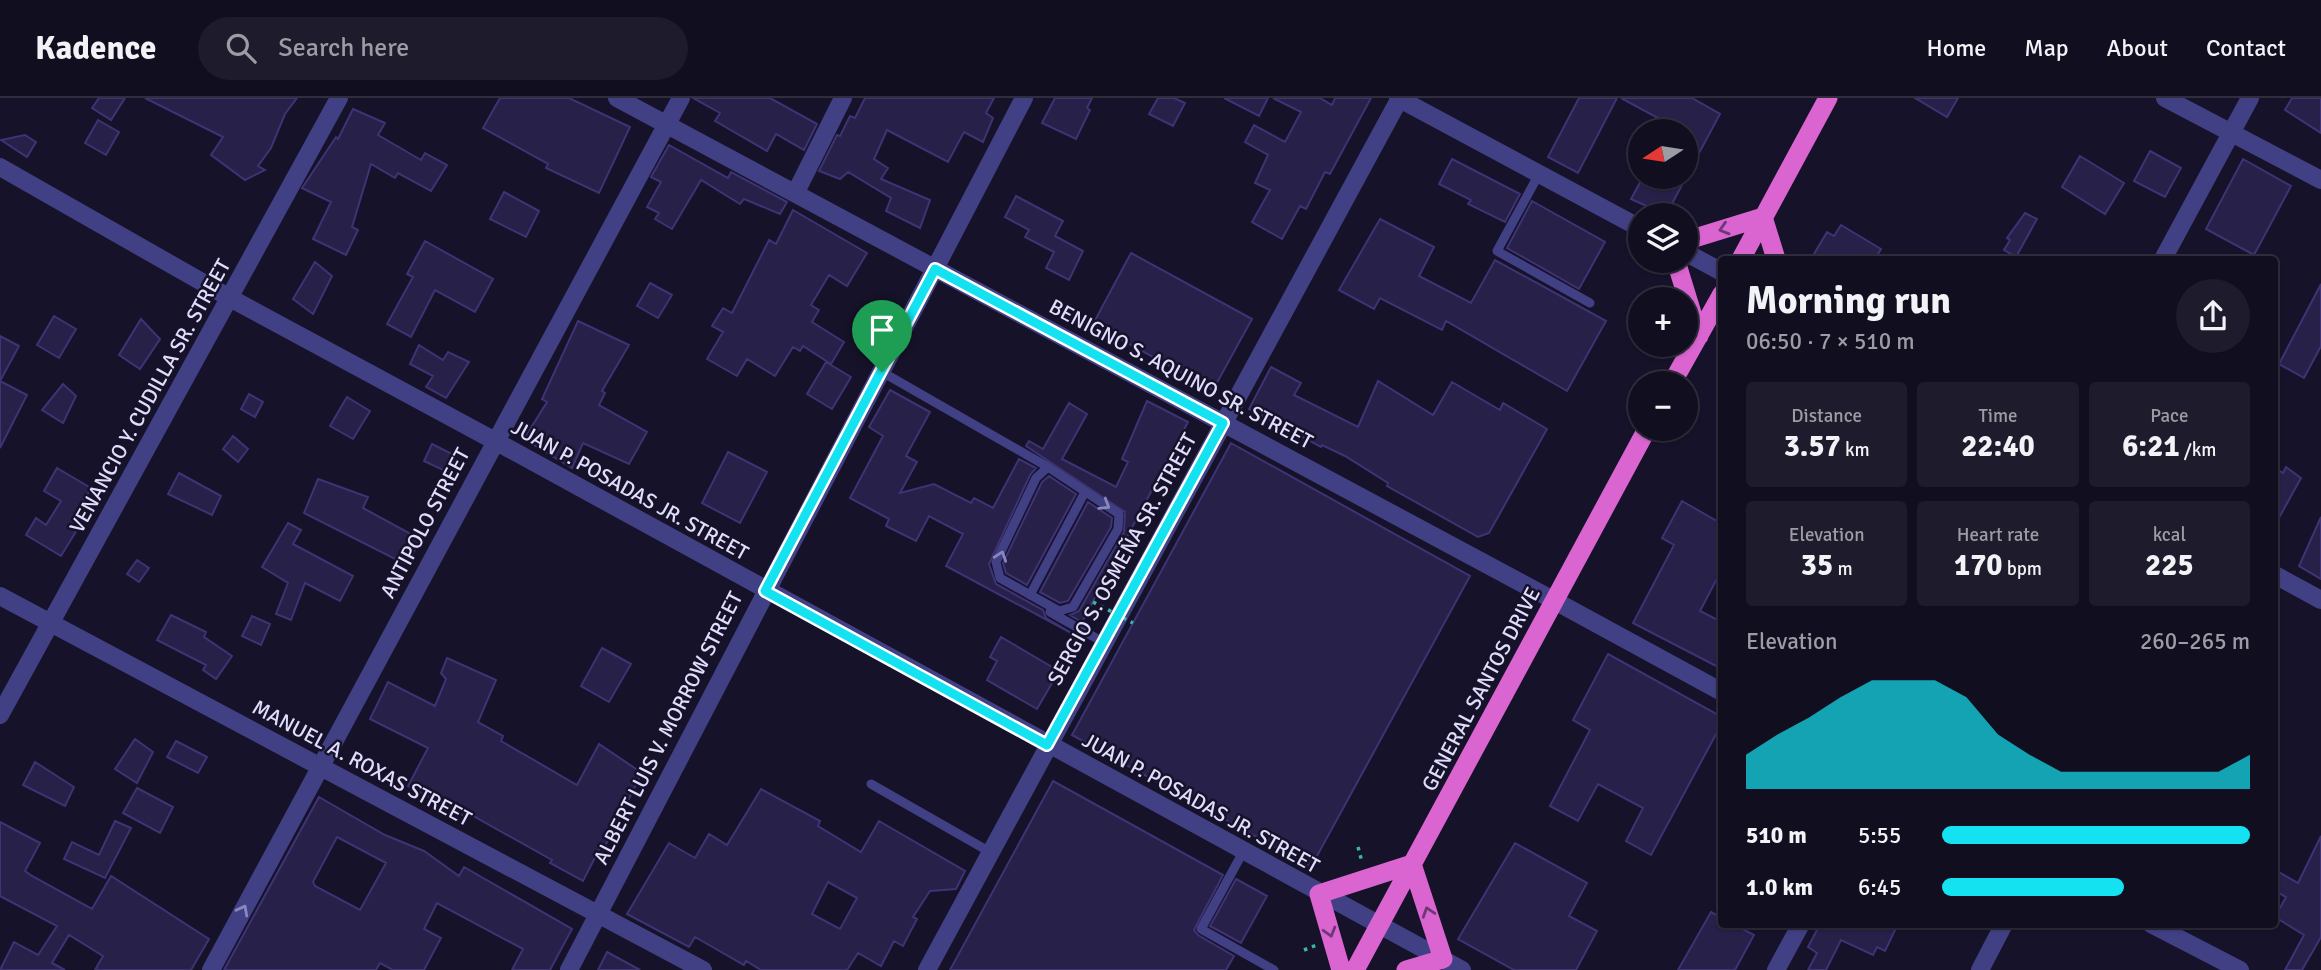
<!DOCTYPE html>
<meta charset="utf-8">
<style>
:root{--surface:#100e1f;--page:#1e1c2c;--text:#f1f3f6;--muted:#9c9ca4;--line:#302e3d;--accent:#15e2f1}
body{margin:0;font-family:Signika,sans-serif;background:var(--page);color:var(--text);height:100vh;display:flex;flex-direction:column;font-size:26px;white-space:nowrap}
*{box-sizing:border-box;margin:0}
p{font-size:23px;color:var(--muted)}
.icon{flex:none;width:38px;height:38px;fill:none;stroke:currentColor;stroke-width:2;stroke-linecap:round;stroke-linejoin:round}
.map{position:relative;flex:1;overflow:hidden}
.panel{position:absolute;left:1718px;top:158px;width:560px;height:672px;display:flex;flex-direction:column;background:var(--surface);border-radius:7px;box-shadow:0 2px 5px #0004,0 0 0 2px var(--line)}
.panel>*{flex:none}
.needle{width:46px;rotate:258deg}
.controls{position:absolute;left:1628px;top:21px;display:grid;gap:14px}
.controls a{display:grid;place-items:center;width:70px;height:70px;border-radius:50%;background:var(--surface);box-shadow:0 2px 5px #0004,0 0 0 2px var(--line);font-size:35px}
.pin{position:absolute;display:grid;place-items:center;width:60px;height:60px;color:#fff;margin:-72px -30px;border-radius:50% 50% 50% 0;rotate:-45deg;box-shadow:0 0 7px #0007}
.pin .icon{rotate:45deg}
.round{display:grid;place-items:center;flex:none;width:74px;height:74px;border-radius:37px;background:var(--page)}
.summary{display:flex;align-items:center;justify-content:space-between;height:119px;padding:0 28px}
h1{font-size:38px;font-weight:700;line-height:52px}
.metrics{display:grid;grid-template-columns:repeat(3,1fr);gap:10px;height:119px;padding:7px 28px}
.metrics div{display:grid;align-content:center;border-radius:7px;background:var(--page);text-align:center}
.metrics b{font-size:30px;font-weight:700}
.metrics small{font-size:19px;font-weight:400}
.metrics p{font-size:19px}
.chart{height:196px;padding:14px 28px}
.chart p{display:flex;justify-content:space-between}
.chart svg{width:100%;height:126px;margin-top:7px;fill:var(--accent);opacity:.7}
ul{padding:0 28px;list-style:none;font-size:23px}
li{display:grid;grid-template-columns:112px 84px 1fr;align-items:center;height:52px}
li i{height:18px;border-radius:9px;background:var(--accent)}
header{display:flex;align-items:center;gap:42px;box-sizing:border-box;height:98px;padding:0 35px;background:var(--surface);border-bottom:2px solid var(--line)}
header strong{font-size:33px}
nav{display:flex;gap:38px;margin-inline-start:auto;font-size:24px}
.search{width:490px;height:63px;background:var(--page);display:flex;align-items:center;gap:18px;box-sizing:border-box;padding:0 24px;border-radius:38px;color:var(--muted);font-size:26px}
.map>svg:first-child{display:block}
.building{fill:#272049;stroke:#3e3374;stroke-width:2;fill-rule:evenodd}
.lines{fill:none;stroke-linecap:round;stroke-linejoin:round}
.path{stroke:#38b6aa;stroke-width:3.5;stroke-dasharray:3.5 5;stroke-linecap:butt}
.service{stroke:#414085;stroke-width:9}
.minor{stroke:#414085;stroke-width:18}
.tertiary{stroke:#414085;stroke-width:18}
.trunk{stroke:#da65d1;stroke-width:19}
.path-bridge{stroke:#38b6aa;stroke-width:3.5;stroke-dasharray:3.5 5;stroke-linecap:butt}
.oneway{stroke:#6e3775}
.oneway2{stroke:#8987bb}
.route-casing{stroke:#fff;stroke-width:14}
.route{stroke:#15e2f1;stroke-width:9}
.labels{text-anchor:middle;stroke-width:5;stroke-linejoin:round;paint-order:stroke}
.street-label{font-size:21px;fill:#e0ddfd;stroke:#161229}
</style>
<header>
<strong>Kadence</strong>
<div class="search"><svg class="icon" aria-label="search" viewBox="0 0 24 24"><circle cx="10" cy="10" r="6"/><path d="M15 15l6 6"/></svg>Search here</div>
<nav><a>Home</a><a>Map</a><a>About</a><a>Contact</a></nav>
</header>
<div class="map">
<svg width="2321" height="872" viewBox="0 0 2321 872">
<rect width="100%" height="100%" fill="#161229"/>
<path class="building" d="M99,0h26l-14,22 -19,-12z
M145,0h152l-12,16 -14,34 -13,18 7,4 -20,10 -34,-25 12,-18z
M500,0h69l61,29 -31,66 -53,-25 2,-4 -65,-36z
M693,0h77l47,26 -13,26 -28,-16 -9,17 -52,-30 5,-8z
M865,0h129l-8,15 7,5 -10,24 -19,-10 -16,30 -61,-32 -13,29 14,9 -7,11 49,21 -10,28 -34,-17 5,-13 -43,-26 -8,7 -21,-8 18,-36 3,1 10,-20 5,2z
M1055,0h37l-5,10 3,2 -14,29 -34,-16z
M1158,0h16l11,5 -12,23 -24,-12z
M1224,0h44l-9,18z
M1273,0h47l12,7 3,-7h36l-41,76 -5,-2 -19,37 -6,-3 -18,33 -30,-17 18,-32 -15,-7 13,-28 -23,-13 9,-17 31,17 16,-30z
M1579,0h38l-39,75 -30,-16z
M1621,0h71l28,16 -54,101 -35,-16 12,-22h42v-46h-18l4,-6z
M1915,0h43l-11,19z
M2292,0h29v35l-36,-23z
M353,11l32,14 -7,12 43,25 4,-7 22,12 -16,26 -33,-18 -3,5 -24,-14 -19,63 6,3 -12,25 -33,-16 18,-37 -29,-14 34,-51 2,2z
M98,22l21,12 -13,23 -21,-12z
M25,37l11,7 -9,15 -26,-17z
M669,47l59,33 3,-6 56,30 -7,12 -36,-15 -4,5 -39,-24 -29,49 -17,-10 4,-6 -12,-6 14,-25 -10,-5z
M2150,53l31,17 -16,29 -31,-16z
M2080,58l44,27 -19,31 -43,-27z
M1452,61l68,35 -15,28 -37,-18 3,-4 -32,-16z
M2243,61l48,27 -37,69 -48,-26z
M504,94l35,19 -13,26 -36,-18z
M1016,98l47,25 -8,15 28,15 -14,29 -23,-12 8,-16 -29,-15 4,-7 -24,-13z
M1532,103l73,41 -26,47 -72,-41z
M793,112l74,43 -20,33 -18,-11 -18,30 8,5 -7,12 32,20 -13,22 -28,-18 -3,5 -7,-4 -18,29 -28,-17 -10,17 -30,-17 16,-27 -11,-6 11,-18 9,5 37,-73 7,4z
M2025,115l12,6 -21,38 -12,-7 6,-10 -3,-2z
M1380,121l54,28 -15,29 52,27 24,-43 111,61 -39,70 -121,-70 -4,9 -62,-32 -6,11 -35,-19z
M1841,127l40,24 -6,10h-64l16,-27 7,4z
M425,143l68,38 -18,33 -40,-22 -24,47 -24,-13 26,-47 -6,-3z
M1131,155l121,66 -39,71 -120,-66z
M315,164l17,14 -19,38 -20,-15z
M650,185l22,12 -14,23 -21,-12z
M2321,186v62l-17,32 -25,-14z
M54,218l22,13 -17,29 -22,-13z
M141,221l19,20 -20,30 -21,-14z
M578,223l51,24 -27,46 3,2 -6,12 48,27 -18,32 -46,-21 -11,25 -48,-29 23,-37 -5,-3z
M0,238l19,10 -19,35 27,14 -27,53z
M419,247l24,15 5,-8 21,10 -23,36 -20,-11 7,-11 -23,-12z
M826,264l25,15 -19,32 -25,-15z
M1271,269l30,16 -7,12 64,32 20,-46 55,34 19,-33 48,28 3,-7 44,26 -58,104 -11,4 -91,-51 1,-3 -43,-27 -23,-11 -1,2 -72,-38z
M63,286l13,12 -13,27 -21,-13z
M890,292l40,22 -24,44 11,6 -17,31 34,-9 37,19 3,-5 19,10 26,-49 17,9 -6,7 -41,89 7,20 47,26 3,8 29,17 -129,-69 17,-32 -34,-18 -13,25 -30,-15 3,-7 -39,-21 33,-62 -14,-9z
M249,296l14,8 -8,15 -14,-8z
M347,299l23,14 -17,28 -23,-13z
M1147,303l41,21 -106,200 -12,-7 9,-4 45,-79 1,-20 -99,-66 3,-5 14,8 26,-46 18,11 -25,45 54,28 12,-25 -6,-3z
M233,338l15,13 -10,13 -15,-13z
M1231,345l239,133 -159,291 -239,-132z
M432,346l20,10 -7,17 -21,-10z
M728,354l39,20 -27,51 -38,-20z
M2286,369l15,11 -26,47v-57l8,5z
M57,370l34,20 -15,27 7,5 -22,36 -35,-21 10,-17 10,7 15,-24 -17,-10z
M179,375l42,23 -9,19 -44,-21z
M1049,378l27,18 -49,91 -21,-12 -3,-10 39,-81z
M318,381l50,18 -5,11 59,32 -17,24 -101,-51z
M1682,403l40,23v45l-22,42 22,11v47l-89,-46 41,-78 -12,-7z
M1088,404l24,16 -1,9 -43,74 -8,2 -20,-11z
M2321,419v62l-22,-13z
M288,425l13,7 -8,14 60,32 -13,25 -35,-18 -14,37 -15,-6 12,-31 -26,-16z
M137,462l12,8 -10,14 -12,-8z
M171,517l35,17 -2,5 28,19 -16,23 -13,-9 3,-5 -49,-25z
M252,518l18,8 -9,21 -19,-9z
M1001,539l58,34 -22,38 -50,-29 10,-19 -7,-4z
M602,550l29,16 -22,38 -28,-16z
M1608,556l114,63v6l-71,132 -25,-14 17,-33 -45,-24 -20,37 -28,-15 40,-76 -17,-10z
M447,560l49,22 -18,42 25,14 -2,5 76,44 22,-41 43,29 -39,77 -3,-2 -17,33 -33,-18 2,-3 -86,-48 -2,4 -56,-30 20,-38 -58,-29 18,-37 47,24 11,-27 -5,-6z
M135,641l18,13 -16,31 -22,-14z
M176,643l31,16 -9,16 -31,-16z
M35,664l39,25 -9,19 -42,-21z
M1053,683l170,94 -29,55 4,5 36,21 -8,14h-276z
M137,690l36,19 -13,26 -37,-20z
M761,691l59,32 -2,5 43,26 18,-31 86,50 -9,18 -26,2 -17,26 4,2 -14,27 -9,-5 -13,25 -23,-13 -11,17h-86l-15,-9 -2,4 -49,-28 -6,10 -62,-33 42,-71 26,15 14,-24 18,11zM828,784l29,16 -17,31 -28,-15z
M319,699l66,38 39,16 35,25 5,-9 108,62 -22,41h-38l11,-21 -86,-46 -13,26 17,9 -17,32h-31l-13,-7 -4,7h-152zM337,739l49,26 -26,47 -45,-24 -2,-4z
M115,723l16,7 -26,50 -41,-19 8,-17 27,13z
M0,724l40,21 -15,28 7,5 60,33 19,-33 98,63 -18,31h-96l8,-14 -34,-21 -17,28 13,7h-65l14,-28 24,13 19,-29 -57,-30z
M2321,738v101l-19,33h-17l19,-35 -29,-18 11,-20 -11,-6v-21l23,13z
M1515,745l72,40 -18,33 28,15 -21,39h-62l-56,-31z
M1236,781l31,17 -26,47 -31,-17z
M1711,814l11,6v6h11l21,11 -19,35h-57z
M1812,826h86l-13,27 -8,-4 -4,8 -32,-15 -15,30h-18l9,-17 -9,-6 10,-19z
M607,854l33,18h-42z"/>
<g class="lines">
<path class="path" d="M1358,749l4,15
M1304,852l13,-5"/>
<path class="service" d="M1539,76l-42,77 93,52
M882,274l166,95 71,47 -1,15 -45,78 -14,4 -59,-33 -4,-16 40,-84 12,-11
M1030,497l55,-103
M1050,514l53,30
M871,686l119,68
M1243,754l-42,77 73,41"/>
<path class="minor" d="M617,0l938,503
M0,69l230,131 265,143
M796,94l47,-94
M0,498l319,170
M0,617l339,-617"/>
<path class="tertiary" d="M1398,0l242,130
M2165,0l156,82
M1685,154l37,20
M2163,161l87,-161
M495,343l967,529
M2275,477l46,25
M1555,503l167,91
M319,668l384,204
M2151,826l89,46
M211,872l470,-872
M569,872l455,-872
M927,872l473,-872
M1776,872l25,-46
M1980,872l24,-46"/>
<path class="trunk" d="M1763,119l13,42
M1685,143l78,-24
M1741,161l87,-161
M1676,163l23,75
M1672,285l50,-89
M1341,872l-22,-76 93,-30
M1355,872l292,-541
M1406,872l37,-11 -31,-95"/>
<path class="path-bridge" d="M1093,504l40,21"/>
</g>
<defs><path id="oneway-chevron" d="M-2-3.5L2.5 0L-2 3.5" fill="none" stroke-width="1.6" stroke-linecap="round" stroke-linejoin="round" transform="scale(1.75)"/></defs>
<g class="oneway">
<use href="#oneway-chevron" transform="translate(1724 131) rotate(163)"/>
<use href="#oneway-chevron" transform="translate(1428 814) rotate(-108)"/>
<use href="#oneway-chevron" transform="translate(1330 834) rotate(74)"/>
</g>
<g class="oneway2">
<use href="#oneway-chevron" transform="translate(1105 407) rotate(32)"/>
<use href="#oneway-chevron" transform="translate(1001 458) rotate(-71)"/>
<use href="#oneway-chevron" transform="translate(243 812) rotate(-62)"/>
</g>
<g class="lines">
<defs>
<path id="route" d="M935,171l288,154 -176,322 -282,-154z"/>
</defs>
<use href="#route" class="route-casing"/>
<use href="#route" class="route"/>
</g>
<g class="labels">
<g class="street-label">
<text transform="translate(1181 276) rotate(28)" y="7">BENIGNO S. AQUINO SR. STREET</text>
<text transform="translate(150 298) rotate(-61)" y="7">VENANCIO Y. CUDILLA SR. STREET</text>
<text transform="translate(630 392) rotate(29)" y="7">JUAN P. POSADAS JR. STREET</text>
<text transform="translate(425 425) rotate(-62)" y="7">ANTIPOLO STREET</text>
<text transform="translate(1122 461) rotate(-61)" y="7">SERGIO S. OSMEÑA SR. STREET</text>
<text transform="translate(1481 591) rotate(-62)" y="7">GENERAL SANTOS DRIVE</text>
<text transform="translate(668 630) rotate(-63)" y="7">ALBERT LUIS V. MORROW STREET</text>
<text transform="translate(362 665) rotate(28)" y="7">MANUEL A. ROXAS STREET</text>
<text transform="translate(1201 705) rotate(29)" y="7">JUAN P. POSADAS JR. STREET</text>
</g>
</g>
</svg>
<div class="controls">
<a><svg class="needle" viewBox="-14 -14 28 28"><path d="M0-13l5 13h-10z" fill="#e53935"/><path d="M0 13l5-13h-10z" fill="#9c9ca4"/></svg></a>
<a><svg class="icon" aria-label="layers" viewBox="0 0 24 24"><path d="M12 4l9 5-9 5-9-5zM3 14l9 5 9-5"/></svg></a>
<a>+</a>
<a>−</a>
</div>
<div class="pin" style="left:882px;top:274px;background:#1e9e55"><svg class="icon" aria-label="arrive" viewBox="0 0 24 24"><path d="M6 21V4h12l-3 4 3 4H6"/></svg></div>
<section class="panel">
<div class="summary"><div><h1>Morning run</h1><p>06:50 · 7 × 510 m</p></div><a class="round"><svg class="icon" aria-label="share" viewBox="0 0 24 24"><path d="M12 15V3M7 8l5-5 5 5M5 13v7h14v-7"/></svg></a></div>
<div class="metrics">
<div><p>Distance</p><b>3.57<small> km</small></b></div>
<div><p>Time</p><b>22:40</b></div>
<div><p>Pace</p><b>6:21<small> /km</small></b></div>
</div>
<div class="metrics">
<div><p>Elevation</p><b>35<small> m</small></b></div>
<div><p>Heart rate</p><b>170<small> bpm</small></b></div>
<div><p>kcal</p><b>225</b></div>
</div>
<div class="chart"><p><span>Elevation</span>260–265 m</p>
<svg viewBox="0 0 160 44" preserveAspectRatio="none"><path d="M0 44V32L10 25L20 19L30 12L40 6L50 6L60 6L70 12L80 25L90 32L100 38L110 38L120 38L130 38L140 38L150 38L160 32V44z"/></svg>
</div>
<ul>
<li><b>510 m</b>5:55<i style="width:100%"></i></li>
<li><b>1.0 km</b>6:45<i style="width:59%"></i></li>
</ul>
</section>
</div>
